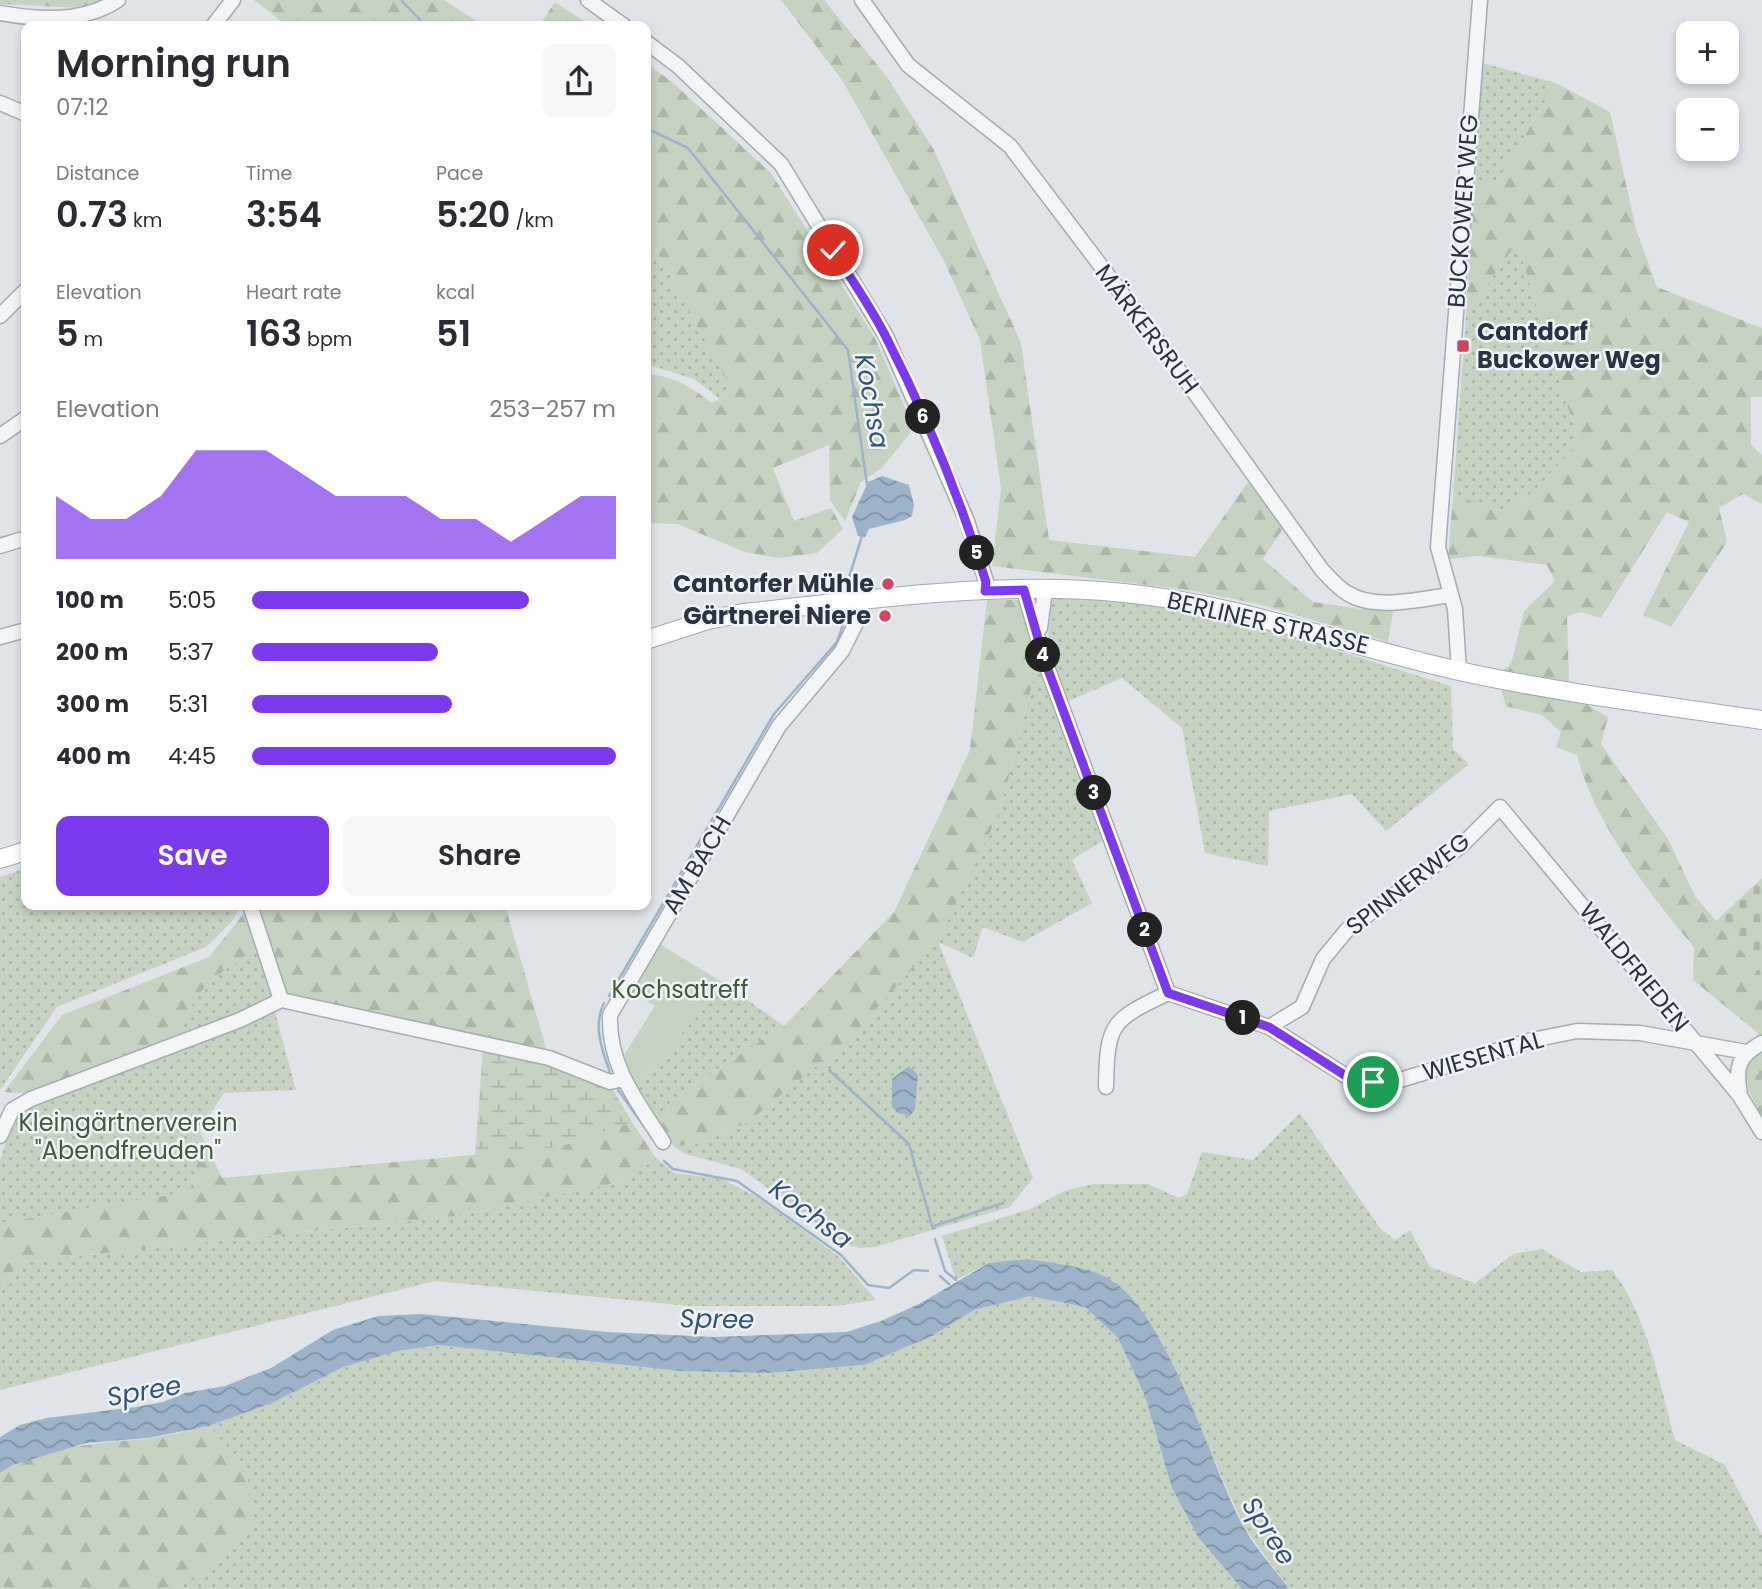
<!DOCTYPE html>
<meta charset="utf-8">
<style>
:root{--surface:#fff;--page:#f7f7f7;--text:#2b2b33;--muted:#7c7c81;--accent:#7c3aed}
body{margin:0;font-family:Poppins,sans-serif;background:var(--page);color:var(--text);height:100vh;display:flex;flex-direction:column;font-size:26px;white-space:nowrap}
*{box-sizing:border-box;margin:0}
p{font-size:23px;color:var(--muted)}
.icon{flex:none;width:38px;height:38px;fill:none;stroke:currentColor;stroke-width:2;stroke-linecap:round;stroke-linejoin:round}
.map{position:relative;flex:1;overflow:hidden}
.panel{position:absolute;left:21px;top:21px;width:630px;height:889px;display:flex;flex-direction:column;background:var(--surface);border-radius:14px;box-shadow:0 4px 10px #0003}
.panel>*{flex:none}
.buttons{position:absolute;left:1676px;top:21px;display:grid;gap:14px}
.buttons a{display:grid;place-items:center;width:63px;height:63px;border-radius:14px;background:var(--surface);box-shadow:0 4px 10px #0003;font-size:35px}
.pin{position:absolute;display:grid;place-items:center;width:60px;height:60px;color:#fff;margin:-30px;border:4px solid #fff;border-radius:50%;box-shadow:0 2px 7px #0007}
.km{position:absolute;width:35px;height:35px;margin:-18px;border-radius:50%;background:#222;color:#fff;font-size:19px;line-height:35px;text-align:center}
.round{display:grid;place-items:center;flex:none;width:74px;height:74px;border-radius:14px;background:var(--page)}
.headline{display:flex;align-items:center;justify-content:space-between;height:119px;padding:0 35px}
h1{font-size:38px;font-weight:600;line-height:52px}
.metrics{display:grid;grid-template-columns:repeat(3,1fr);gap:10px;height:119px;padding:7px 35px}
.metrics div{display:grid;align-content:center}
.metrics b{font-size:35px;font-weight:600}
.metrics small{font-size:19px;font-weight:400}
.metrics p{font-size:19px}
.chart{height:196px;padding:14px 35px}
.chart p{display:flex;justify-content:space-between}
.chart svg{width:100%;height:126px;margin-top:7px;fill:var(--accent);opacity:.7}
.button{display:flex;gap:14px;margin-top:auto;padding:14px 35px}
.button a{flex:1;height:80px;border-radius:14px;background:var(--accent);color:#fff;font-size:28px;font-weight:600;line-height:80px;text-align:center}
.button a+a{background:var(--page);color:var(--text)}
ul{padding:0 35px;list-style:none;font-size:23px}
li{display:grid;grid-template-columns:112px 84px 1fr;align-items:center;height:52px}
li i{height:18px;border-radius:9px;background:var(--accent)}
.map>svg:first-child{display:block}
.grass{fill:url(#grass-dots)}
.forest{fill:url(#forest-firs)}
.wetland{fill:url(#wetland-marsh)}
.cemetery{fill:url(#cemetery-stones)}
.park{fill:#c7d3c2}
.water{fill:url(#water-waves)}
.lines{fill:none;stroke-linecap:round;stroke-linejoin:round}
.stream{stroke:#9cb3c9;stroke-width:2.5}
.minor-casing{stroke:#a5abb3;stroke-width:17}
.major-casing{stroke:#a0a9b5;stroke-width:20}
.minor{stroke:#f3f5f7;stroke-width:14}
.major{stroke:#fff;stroke-width:18}
.route-casing{stroke:#fff;stroke-width:14}
.route{stroke:#7c3aed;stroke-width:9}
.poi-dot{fill:#cd4761;stroke:#f0f3f7;stroke-width:2.5}
.labels{text-anchor:middle;stroke-width:5;stroke-linejoin:round;paint-order:stroke}
.street-label{font-size:24px;fill:#293341;stroke:#f0f3f7}
.poi-label{font-size:24px;font-weight:bold;fill:#293341;stroke:#f0f3f7;text-anchor:end}
.park-label{font-size:24px;fill:#3f5c37;stroke:#f0f3f7}
.water-label{font-size:26px;font-style:italic;fill:#345374;stroke:#f0f3f7}
</style>
<div class="map">
<svg width="1762" height="1589" viewBox="0 0 1762 1589">
<defs>
<pattern id="grass-dots" width="8" height="8" patternUnits="userSpaceOnUse" patternTransform="scale(1.75)"><rect width="8" height="8" fill="#c7d3c2"/><path d="M2 2h.1M6 6h.1" fill="none" stroke="#abb6a8" stroke-width="1.8" stroke-linecap="round"/></pattern>
<pattern id="forest-firs" width="22" height="20" patternUnits="userSpaceOnUse" patternTransform="scale(1.75)"><rect width="22" height="20" fill="#c7d3c2"/><path d="M5 1l3.5 6h-7zM16 11l3.5 6h-7z" fill="#abb6a8"/></pattern>
<pattern id="wetland-marsh" width="20" height="14" patternUnits="userSpaceOnUse" patternTransform="scale(1.75)"><rect width="20" height="14" fill="#c7d3c2"/><path d="M1 5h8M5 5V1M11 12h8M15 12V8" fill="none" stroke="#abb6a8"/></pattern>
<pattern id="cemetery-stones" width="16" height="16" patternUnits="userSpaceOnUse" patternTransform="scale(1.75)"><rect width="16" height="16" fill="#c7d3c2"/><path d="M2 7V4a2 2 0 0 1 4 0v3zM10 15v-3a2 2 0 0 1 4 0v3z" fill="#abb6a8"/></pattern>
<pattern id="water-waves" width="16" height="10" patternUnits="userSpaceOnUse" patternTransform="scale(1.75)"><rect width="16" height="10" fill="#9cb3c9"/><path d="M0 5q4-4 8 0t8 0" fill="none" stroke="#7f92a5"/></pattern>
</defs>
<rect width="100%" height="100%" fill="#e0e4e9"/>
<path class="grass" d="M1479,62l77,21 -58,98 -26,9z
M1517,241l62,202 -47,50 -30,19 -49,-17 13,-180z
M657,252l77,140 -14,7 -26,-20 -48,-15v-107z
M1052,598l79,3 124,24 196,61 2,63 16,15 -83,67 -34,-37 -83,17 -1,55 -63,-13 -23,-125 -60,-50 -54,23 -21,-55z
M1039,658l71,178 -38,24 20,43 -69,39 -40,-15 -10,31 -35,-16 95,236 -23,29 -135,40 -14,1 -15,-4 -105,-75 -56,-15 -12,-8 28,-3 47,-21 98,-80 154,-231z
M26,868v37h215l-8,15 -27,27 -149,60 -57,83v-213z
M259,947l14,50 -5,5 -89,38c10,-50 40,-67 80,-93z
M725,984l59,42 -113,74 -11,27 -25,-40z
M275,1012l21,78 -72,3 -25,37 -5,61 -194,32v-63l16,-47 19,-12 209,-74z
M1300,1113l80,115 15,12 15,-10 20,37 45,16 38,-29 29,-5 39,23 31,-2c37,49 47,112 63,170l50,25 37,70v54h-473l-45,-62 -82,-185 -26,-37 -22,-24 -42,-14 -83,-4 -33,17 -14,-44 88,-27 36,-19 28,-6h54l31,14 8,-4 15,-42 51,8z
M656,1158l18,15 48,6 39,20 78,58 37,43 -39,6h-148l-254,-25 -435,109v-94l5,-16 15,-18 435,-46 170,-35z
M1030,1296l55,11 33,31 27,58 27,92 26,49 44,52h-1068l42,-26 32,-91 -39,-46 63,-23 71,-37 55,-15 41,-6 241,26 88,2 96,-8 68,-29 42,-26z"/>
<path class="forest" d="M0,0h113l-12,9 -101,-5z
M254,0h190l40,26h-197z
M781,0h43l63,77 47,73 87,193 28,197 146,17 54,-76 8,6 28,38 -22,34 50,43 48,7 33,-3 -6,36 -130,-38 -69,-14 -197,-24 9,-78 -21,-148 -36,-79 -102,-181z
M555,2l36,24h-52z
M646,63l25,18 100,92 104,165 39,90 -32,40 -21,14 -16,39 -15,-21 -1,-55 -56,23 21,53 37,-13 12,21 -26,24 -38,5 -34,-6 -68,-28 -31,-1v-149c27,1 45,13 66,29l21,-11 -76,-140 -11,5z
M1556,83l54,29 26,117 21,58 105,41v69h-11v48l11,10v49l-19,-10 -24,14 8,34 -56,85 -28,-12 46,-93 -22,-10 -66,106 -20,-6 -14,4 2,67 -68,-12 10,-7 13,-53 31,-30 -8,-16 -68,-9 -31,3 5,-64 49,16 30,-18 47,-50 -62,-201 -51,73 6,-125 26,-9z
M987,600h34l18,58 -39,153 -62,130 -92,101 -98,80 -47,21 -28,3 -13,-19 11,-27 113,-74 110,-114 76,-162z
M1500,685l72,11 36,21 -7,27 67,95 27,57 67,79v141c-22,-38 -19,-43 -4,-83l-65,-53 1,-33c-44,-52 -101,-126 -117,-192l-21,-8 5,-15 -19,-17 -36,-9z
M255,905h250l43,150 -263,-59z
M248,908l11,39c-40,26 -70,43 -80,93l-150,54 -25,-2 58,-77 147,-58z
M632,1122l24,36 -31,23 -170,35 -434,46 -16,18 -5,16v-73l194,-32 5,-61 23,48 337,-31z
M209,1426l39,46 3,53 -35,38 -42,26h-174v-116c44,-27 96,-30 146,-34 21,-3 42,-9 63,-13z"/>
<path class="wetland" d="M483,1049l69,16 59,21 21,36 -73,25 -84,9z"/>
<path class="cemetery" d="M1762,878v97l-46,-54z"/>
<path class="park" d="M655,941l70,43 -90,103 -11,-32 31,-49 -29,-18z"/>
<path class="water" d="M882,476l27,9 5,20 -2,11 -7,4 -36,9 -4,8 -7,-1 -6,-19 16,-35z
M909,1066l9,9 -3,34 -5,7 -12,-3 -6,-6v-28z
M1027,1259c25,4 67,8 87,23 55,38 96,180 128,242 12,23 32,44 47,65h-47l-44,-52 -26,-49 -27,-92 -27,-58 -33,-31 -55,-11 -56,14 -42,26 -68,29 -96,8 -88,-2 -241,-26 -41,6 -55,16 -71,36 -63,23 -61,12 -62,5 -73,22 -13,8v-36l20,-12 27,-7 89,-11 27,-5 22,-9 40,-7 46,-18 62,-38 45,-14 43,-2 186,18 107,5 132,-5 35,-11 38,-17 70,-41z"/>
<g class="lines">
<path class="stream" d="M402,1l24,25
M646,128l42,20 160,202 19,135
M845,590l18,-57
M609,996l165,-282 63,-72 9,-25
M604,1003c-12,23 -1,50 7,72
M829,1070l80,74 24,85
M618,1090l33,46
M664,1161l9,8 64,12 104,74 27,30 21,3 25,-18 14,1
M934,1226l69,-23
M935,1239l10,32 11,9
M940,1276l9,8"/>
<defs>
<path id="minor" d="M588,0l36,26
M862,0l46,65 102,81 147,194 165,230c7,7 15,17 25,23 28,18 72,6 104,2
M0,13c40,7 83,10 118,-13
M213,26l20,-26
M646,42l32,24 103,98 105,172 81,185 19,60 -1,10
M0,103l26,11
M0,316l26,-26
M0,436l26,-18
M0,546l26,-8
M1024,590l20,69 124,334
M1040,628l5,-38
M0,637l26,-7
M1459,671l-4,-62 -17,-62 42,-547
M250,905l31,95
M1168,993l101,34 77,49 27,6 27,-2 132,-40 45,-9 63,2 106,19
M1269,1027l33,-20 21,-48 24,-29 114,-84 39,-39 240,289 22,36
M1106,1087c1,-65 6,-67 62,-94
M1740,1094c-5,-26 -2,-38 22,-51
M0,1136l12,-26 19,-11 209,-79 41,-20 268,58 61,24 13,-3
M663,1142c-26,-41 -55,-76 -53,-127l169,-289 63,-75 14,-28 6,-22"/>
<path id="major" d="M646,640l62,-20 35,-7c125,-13 255,-33 381,-20 116,11 222,53 335,78 100,22 202,34 303,49
M0,859l26,-8"/>
</defs>
<use href="#minor" class="minor-casing"/>
<use href="#major" class="major-casing"/>
<use href="#minor" class="minor"/>
<use href="#major" class="major"/>
</g>
<g class="lines">
<defs>
<path id="route" d="M833,250c18,29 38,57 53,87 40,78 74,161 100,245l-1,9 39,-1 20,69 124,334 101,34 77,49 27,6"/>
</defs>
<use href="#route" class="route-casing"/>
<use href="#route" class="route"/>
</g>
<g class="poi-dot">
<rect x="1456" y="339" width="14" height="14" rx="3.5"/>
<circle cx="888" cy="584" r="7"/>
<circle cx="885" cy="616" r="7"/>
</g>
<g class="labels">
<g class="street-label">
<text transform="translate(1463 211) rotate(-86)" y="8">BUCKOWER WEG</text>
<text transform="translate(1147 329) rotate(53)" y="8">MÄRKERSRUH</text>
<text transform="translate(1268 623) rotate(13)" y="8">BERLINER STRASSE</text>
<text transform="translate(697 865) rotate(-59)" y="8">AM BACH</text>
<text transform="translate(1408 884) rotate(-38)" y="8">SPINNERWEG</text>
<text transform="translate(1634 967) rotate(51)" y="8">WALDFRIEDEN</text>
<text transform="translate(1483 1056) rotate(-16)" y="8">WIESENTAL</text>
</g>
<g class="poi-label">
<text x="1477" y="340" text-anchor="start">Cantdorf<tspan x="1477" dy="28">Buckower Weg</tspan></text>
<text x="874" y="592">Cantorfer Mühle</text>
<text x="871" y="624">Gärtnerei Niere</text>
</g>
<g class="park-label">
<text x="680" y="998">Kochsatreff</text>
<text x="128" y="1131">Kleingärtnerverein<tspan x="128" dy="28">"Abendfreuden"</tspan></text>
</g>
<g class="water-label">
<text transform="translate(872 401) rotate(80)" y="9">Kochsa</text>
<text transform="translate(811 1214) rotate(37)" y="9">Kochsa</text>
<text transform="translate(717 1319) rotate(1)" y="9">Spree</text>
<text transform="translate(144 1391) rotate(-10)" y="9">Spree</text>
<text transform="translate(1269 1531) rotate(57)" y="9">Spree</text>
</g>
</g>
</svg>
<div class="buttons">
<a>+</a>
<a>−</a>
</div>
<div class="pin" style="left:1373px;top:1082px;background:#1e9e55"><svg class="icon" aria-label="arrive" viewBox="0 0 24 24"><path d="M6 21V4h12l-3 4 3 4H6"/></svg></div>
<div class="pin" style="left:833px;top:250px;background:#d93025"><svg class="icon" aria-label="check" viewBox="0 0 24 24"><path d="M5 12l5 5 9-10"/></svg></div>
<b class="km" style="left:1243px;top:1018px">1</b>
<b class="km" style="left:1145px;top:930px">2</b>
<b class="km" style="left:1094px;top:793px">3</b>
<b class="km" style="left:1043px;top:655px">4</b>
<b class="km" style="left:977px;top:553px">5</b>
<b class="km" style="left:923px;top:417px">6</b>
<section class="panel">
<div class="headline"><div><h1>Morning run</h1><p>07:12</p></div><a class="round"><svg class="icon" aria-label="share" viewBox="0 0 24 24"><path d="M12 15V3M7 8l5-5 5 5M5 13v7h14v-7"/></svg></a></div>
<div class="metrics">
<div><p>Distance</p><b>0.73<small> km</small></b></div>
<div><p>Time</p><b>3:54</b></div>
<div><p>Pace</p><b>5:20<small> /km</small></b></div>
</div>
<div class="metrics">
<div><p>Elevation</p><b>5<small> m</small></b></div>
<div><p>Heart rate</p><b>163<small> bpm</small></b></div>
<div><p>kcal</p><b>51</b></div>
</div>
<div class="chart"><p><span>Elevation</span>253–257 m</p>
<svg viewBox="0 0 160 44" preserveAspectRatio="none"><path d="M0 44V22L10 30L20 30L30 22L40 6L50 6L60 6L70 14L80 22L90 22L100 22L110 30L120 30L130 38L140 30L150 22L160 22V44z"/></svg>
</div>
<ul>
<li><b>100 m</b>5:05<i style="width:76%"></i></li>
<li><b>200 m</b>5:37<i style="width:51%"></i></li>
<li><b>300 m</b>5:31<i style="width:55%"></i></li>
<li><b>400 m</b>4:45<i style="width:100%"></i></li>
</ul>
<div class="button"><a>Save</a><a>Share</a></div>
</section>
</div>
